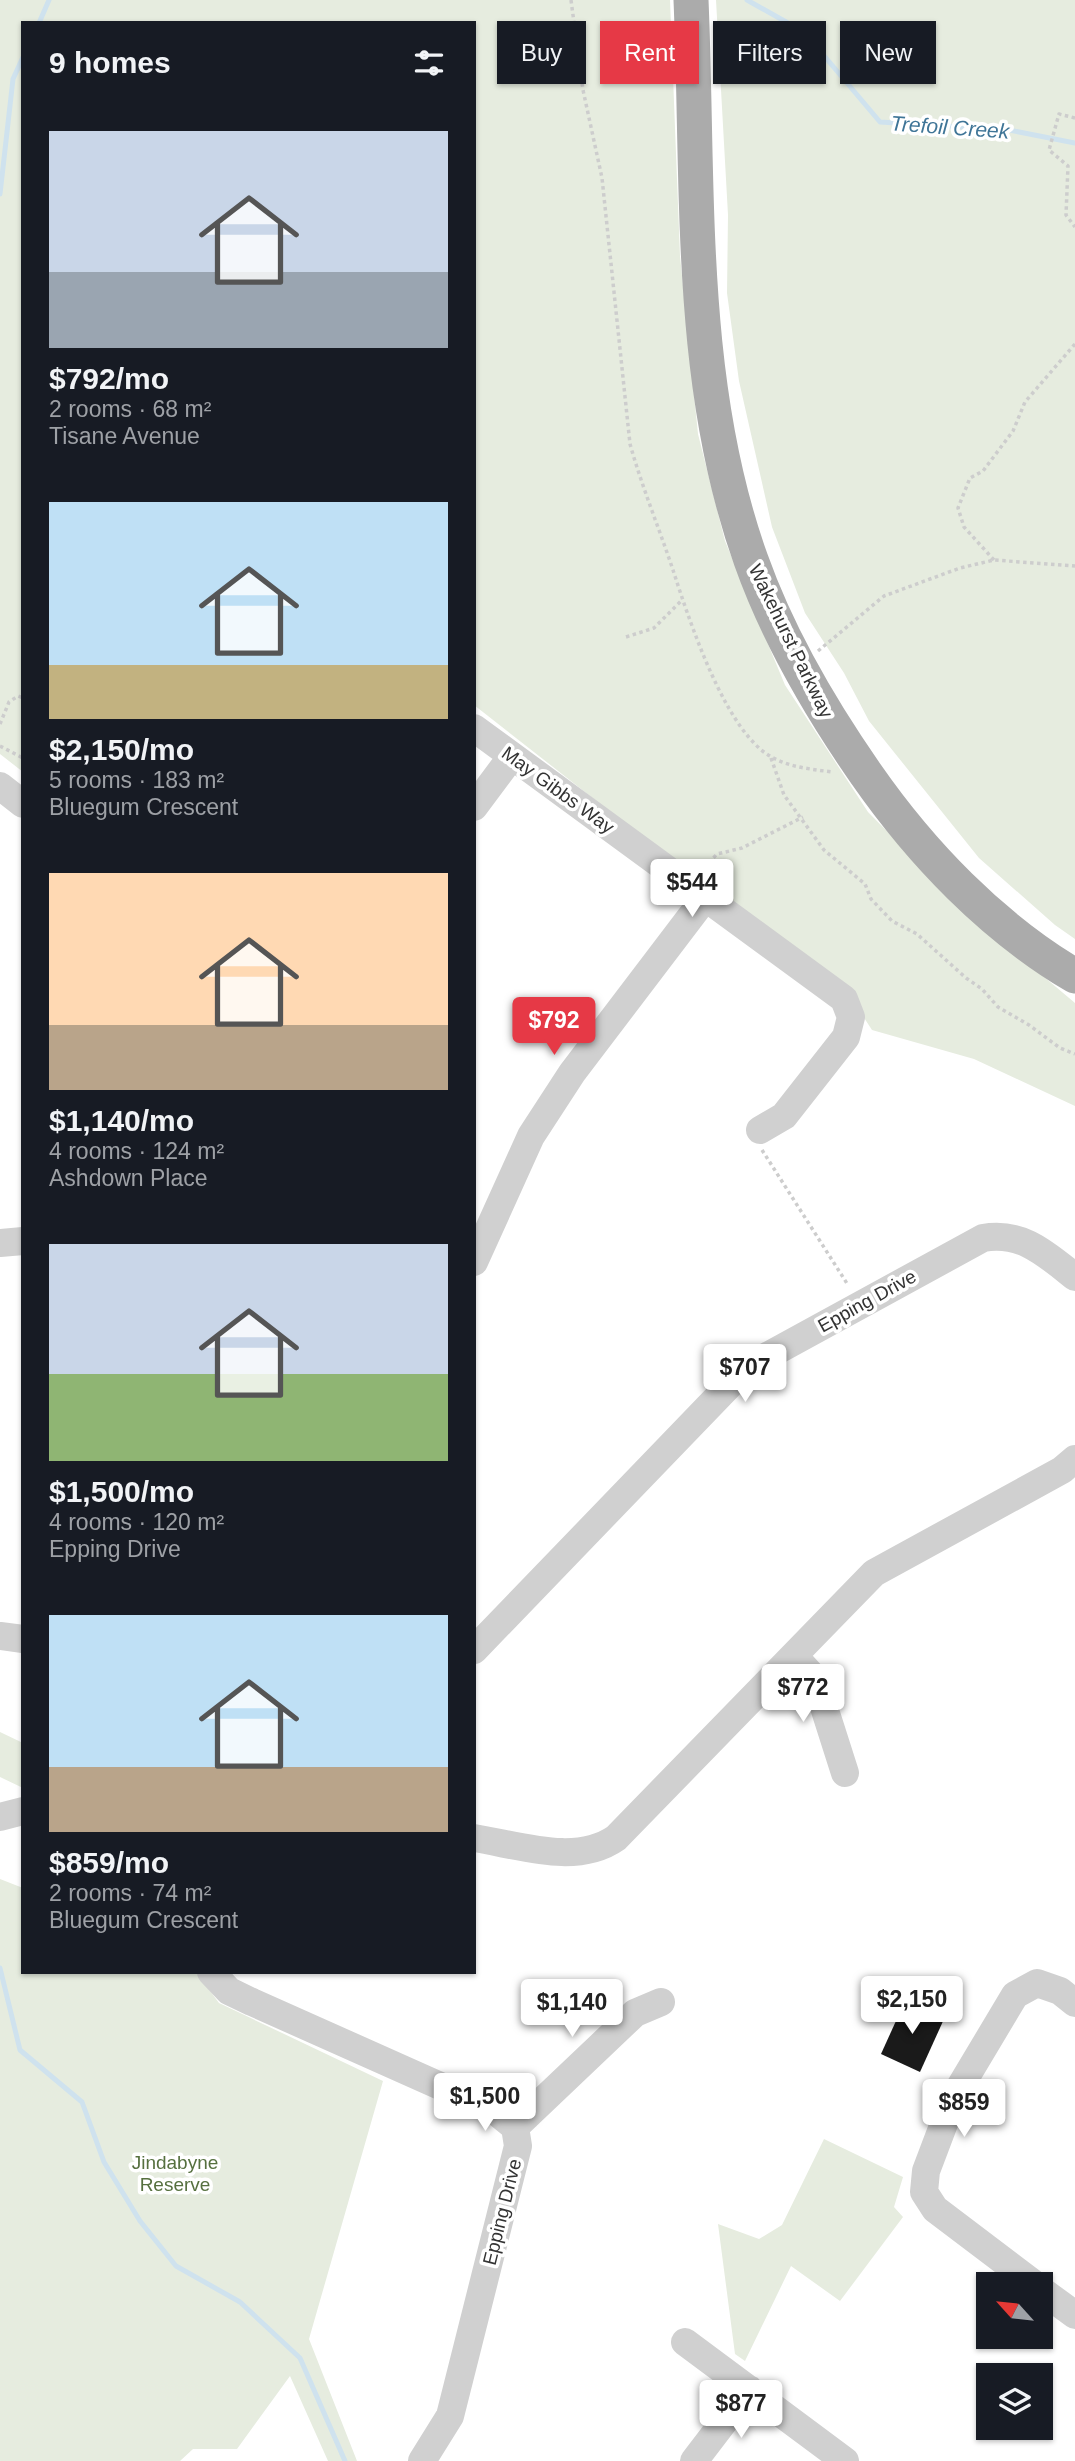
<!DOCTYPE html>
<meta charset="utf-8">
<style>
:root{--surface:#171b24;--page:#242831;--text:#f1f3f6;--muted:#9ea1a6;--accent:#e63946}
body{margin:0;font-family:Helvetica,sans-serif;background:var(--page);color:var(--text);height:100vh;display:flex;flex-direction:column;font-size:26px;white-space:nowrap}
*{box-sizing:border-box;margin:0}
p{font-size:23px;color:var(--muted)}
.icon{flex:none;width:38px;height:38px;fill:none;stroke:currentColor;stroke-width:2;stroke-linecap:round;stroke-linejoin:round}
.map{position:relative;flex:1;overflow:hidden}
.details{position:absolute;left:21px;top:21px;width:455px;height:1953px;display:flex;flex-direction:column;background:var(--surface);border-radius:0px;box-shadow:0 2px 5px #0004}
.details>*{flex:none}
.banner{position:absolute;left:497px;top:21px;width:472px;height:63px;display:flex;gap:14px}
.needle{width:46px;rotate:297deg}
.fabs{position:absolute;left:976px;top:2272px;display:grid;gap:14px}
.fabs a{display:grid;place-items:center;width:77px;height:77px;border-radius:0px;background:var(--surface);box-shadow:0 2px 5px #0004;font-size:35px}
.price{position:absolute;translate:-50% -60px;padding:0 16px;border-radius:7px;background:#fff;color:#222;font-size:23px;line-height:46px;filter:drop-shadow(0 2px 4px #0008)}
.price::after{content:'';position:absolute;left:50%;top:42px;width:21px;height:16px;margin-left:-10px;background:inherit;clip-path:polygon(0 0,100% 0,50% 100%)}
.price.on{background:var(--accent);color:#fff}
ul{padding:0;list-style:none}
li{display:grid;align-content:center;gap:14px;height:371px;padding:0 28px}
li span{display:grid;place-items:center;height:217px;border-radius:0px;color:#555}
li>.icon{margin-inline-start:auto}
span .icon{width:126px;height:126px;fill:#fffc;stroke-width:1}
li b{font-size:30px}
h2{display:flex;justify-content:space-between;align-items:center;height:84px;padding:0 28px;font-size:30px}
.tag{padding:0 24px;border-radius:0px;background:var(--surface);box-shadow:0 2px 5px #0004;font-size:24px;line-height:63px}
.tag.on{background:var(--accent);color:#fff}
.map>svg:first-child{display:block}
.green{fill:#e6ecdf}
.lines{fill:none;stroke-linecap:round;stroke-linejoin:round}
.stream{stroke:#cfe2ee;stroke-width:5}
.building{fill:#1a1a1a}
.path{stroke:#cdcdcd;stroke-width:3.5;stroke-dasharray:3.5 3.5;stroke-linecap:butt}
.minor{stroke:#d0d0d0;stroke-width:28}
.major{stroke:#ababab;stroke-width:35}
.labels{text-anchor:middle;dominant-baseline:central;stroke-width:7;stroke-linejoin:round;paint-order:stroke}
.street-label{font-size:19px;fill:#333;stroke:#fff}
.park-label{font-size:19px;fill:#56703f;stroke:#fff}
.water-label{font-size:21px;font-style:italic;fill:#3f7597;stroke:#fff}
</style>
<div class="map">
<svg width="1075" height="2461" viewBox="0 0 1075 2461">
<rect width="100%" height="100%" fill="#fff"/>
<path class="green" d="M0,0H670L680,256L698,434L725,541L785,685L868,812L966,911L1075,1003V1106L974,1059L872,1030L846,990L715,894L474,705V23H23V772L0,754Z
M716,0H1075V939L1055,925L979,858L869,721L844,673L805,613L772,527L739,381L727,293L728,215Z
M0,1732L23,1743V1788L0,1777Z
M0,1879L23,1888V1972H196L219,2003L383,2081L309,2339L357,2461H328L290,2376L237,2449H193L180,2461H0Z
M824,2139L903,2177L894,2207L903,2217L840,2301L791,2266L745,2361L735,2354L718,2224L759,2239L782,2225Z"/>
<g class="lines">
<path class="stream" d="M747,0L804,32L880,122L1009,130L1075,143
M39,23L49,0
M0,194L13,79L23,57
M0,1968L20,2050L82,2102L104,2162L140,2221L176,2266L240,2302L300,2358L345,2461"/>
</g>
<path class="building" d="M905,2001L944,2019L920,2072L881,2054Z"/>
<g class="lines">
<path class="path" d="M571,0L583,90L602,178L630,444C642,487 659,528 673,570C689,620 718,706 754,743C775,766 803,768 832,772
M1075,118L1059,114L1049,150L1068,166L1066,215L1075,227
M994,560L964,527L958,508L970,478L983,471L1013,431L1025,402L1075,344
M626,637L654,628L682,600
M818,651L884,596L960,568L994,560L1075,566
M0,724L9,702L18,696L23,698
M0,746L23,758
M771,758L784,795L824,850L865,884L871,899L892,921L917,934L966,978L982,989L998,1007L1029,1025L1060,1048L1075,1054
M704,868L717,854L742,848L803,817
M762,1150L848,1285"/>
<path class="minor" d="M474,728L844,999L851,1017L846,1037L784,1116L760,1130
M0,786L23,804
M474,807L512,756
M0,1243L23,1241
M474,1262L531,1136L572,1073L705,898
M0,1636L23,1639
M474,1650L742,1372L760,1360L983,1238C1022,1231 1046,1254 1075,1277
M794,1656L815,1679L845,1773
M0,1817L23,1811
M474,1838C519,1845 576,1866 616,1838L874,1573L1062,1470L1075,1459
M211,1972L229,1991L252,2002L494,2110L515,2127L518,2146L450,2416L422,2461
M515,2127L635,2013L661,2002
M1034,2284L935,2209L924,2192L926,2171L954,2097L1015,1995L1037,1983L1060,1991L1075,2003
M1041,2290L1075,2315
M685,2342L845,2461
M694,2461L749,2389"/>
<path class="major" d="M691,0C699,186 687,382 751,560C778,636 820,708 866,774C921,853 992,927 1075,976"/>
</g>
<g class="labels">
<g class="street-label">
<text transform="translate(791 641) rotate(64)">Wakehurst Parkway</text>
<text transform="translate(558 790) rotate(36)">May Gibbs Way</text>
<text transform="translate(867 1301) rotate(-29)">Epping Drive</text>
<text transform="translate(502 2212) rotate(-76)">Epping Drive</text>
</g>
<g class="park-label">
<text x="175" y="2162">Jindabyne<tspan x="175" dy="22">Reserve</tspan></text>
</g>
<g class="water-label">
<text transform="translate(950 127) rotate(4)">Trefoil Creek</text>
</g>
</g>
</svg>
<div class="fabs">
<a><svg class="needle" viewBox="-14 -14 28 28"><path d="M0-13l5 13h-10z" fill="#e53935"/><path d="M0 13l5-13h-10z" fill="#9ea1a6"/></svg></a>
<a><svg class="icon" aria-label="layers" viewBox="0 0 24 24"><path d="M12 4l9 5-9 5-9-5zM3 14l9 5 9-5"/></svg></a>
</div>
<b class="price" style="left:692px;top:919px">$544</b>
<b class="price on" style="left:554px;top:1057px">$792</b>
<b class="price" style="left:745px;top:1404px">$707</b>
<b class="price" style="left:803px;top:1724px">$772</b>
<b class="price" style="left:912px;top:2036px">$2,150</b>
<b class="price" style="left:572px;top:2039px">$1,140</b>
<b class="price" style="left:485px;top:2133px">$1,500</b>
<b class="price" style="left:964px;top:2139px">$859</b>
<b class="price" style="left:741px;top:2440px">$877</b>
<div class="banner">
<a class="tag">Buy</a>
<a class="tag on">Rent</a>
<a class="tag">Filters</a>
<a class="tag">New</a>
</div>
<section class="details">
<h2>9 homes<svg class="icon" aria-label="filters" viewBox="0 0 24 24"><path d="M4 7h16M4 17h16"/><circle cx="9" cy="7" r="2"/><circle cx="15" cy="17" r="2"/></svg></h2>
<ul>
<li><span style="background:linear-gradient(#c9d6e8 65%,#9aa5b1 0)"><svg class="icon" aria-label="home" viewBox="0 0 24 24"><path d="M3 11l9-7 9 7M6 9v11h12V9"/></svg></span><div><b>$792/mo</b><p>2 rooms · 68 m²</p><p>Tisane Avenue</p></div></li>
<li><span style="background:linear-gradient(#bfe0f5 75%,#c2b280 0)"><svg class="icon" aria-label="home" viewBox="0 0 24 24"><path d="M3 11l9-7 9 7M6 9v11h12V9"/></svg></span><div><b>$2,150/mo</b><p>5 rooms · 183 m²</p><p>Bluegum Crescent</p></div></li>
<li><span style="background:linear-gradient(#ffd9b3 70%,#b9a48a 0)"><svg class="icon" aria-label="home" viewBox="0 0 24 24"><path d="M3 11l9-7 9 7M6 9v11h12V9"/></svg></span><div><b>$1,140/mo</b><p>4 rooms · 124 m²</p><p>Ashdown Place</p></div></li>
<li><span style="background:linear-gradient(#c9d6e8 60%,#8fb573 0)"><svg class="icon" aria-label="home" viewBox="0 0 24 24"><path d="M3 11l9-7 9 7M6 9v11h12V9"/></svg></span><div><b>$1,500/mo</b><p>4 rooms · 120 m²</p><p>Epping Drive</p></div></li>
<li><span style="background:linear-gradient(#bfe0f5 70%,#b9a48a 0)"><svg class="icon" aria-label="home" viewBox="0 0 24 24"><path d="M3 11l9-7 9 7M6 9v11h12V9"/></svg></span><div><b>$859/mo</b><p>2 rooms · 74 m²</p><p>Bluegum Crescent</p></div></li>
</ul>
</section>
</div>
